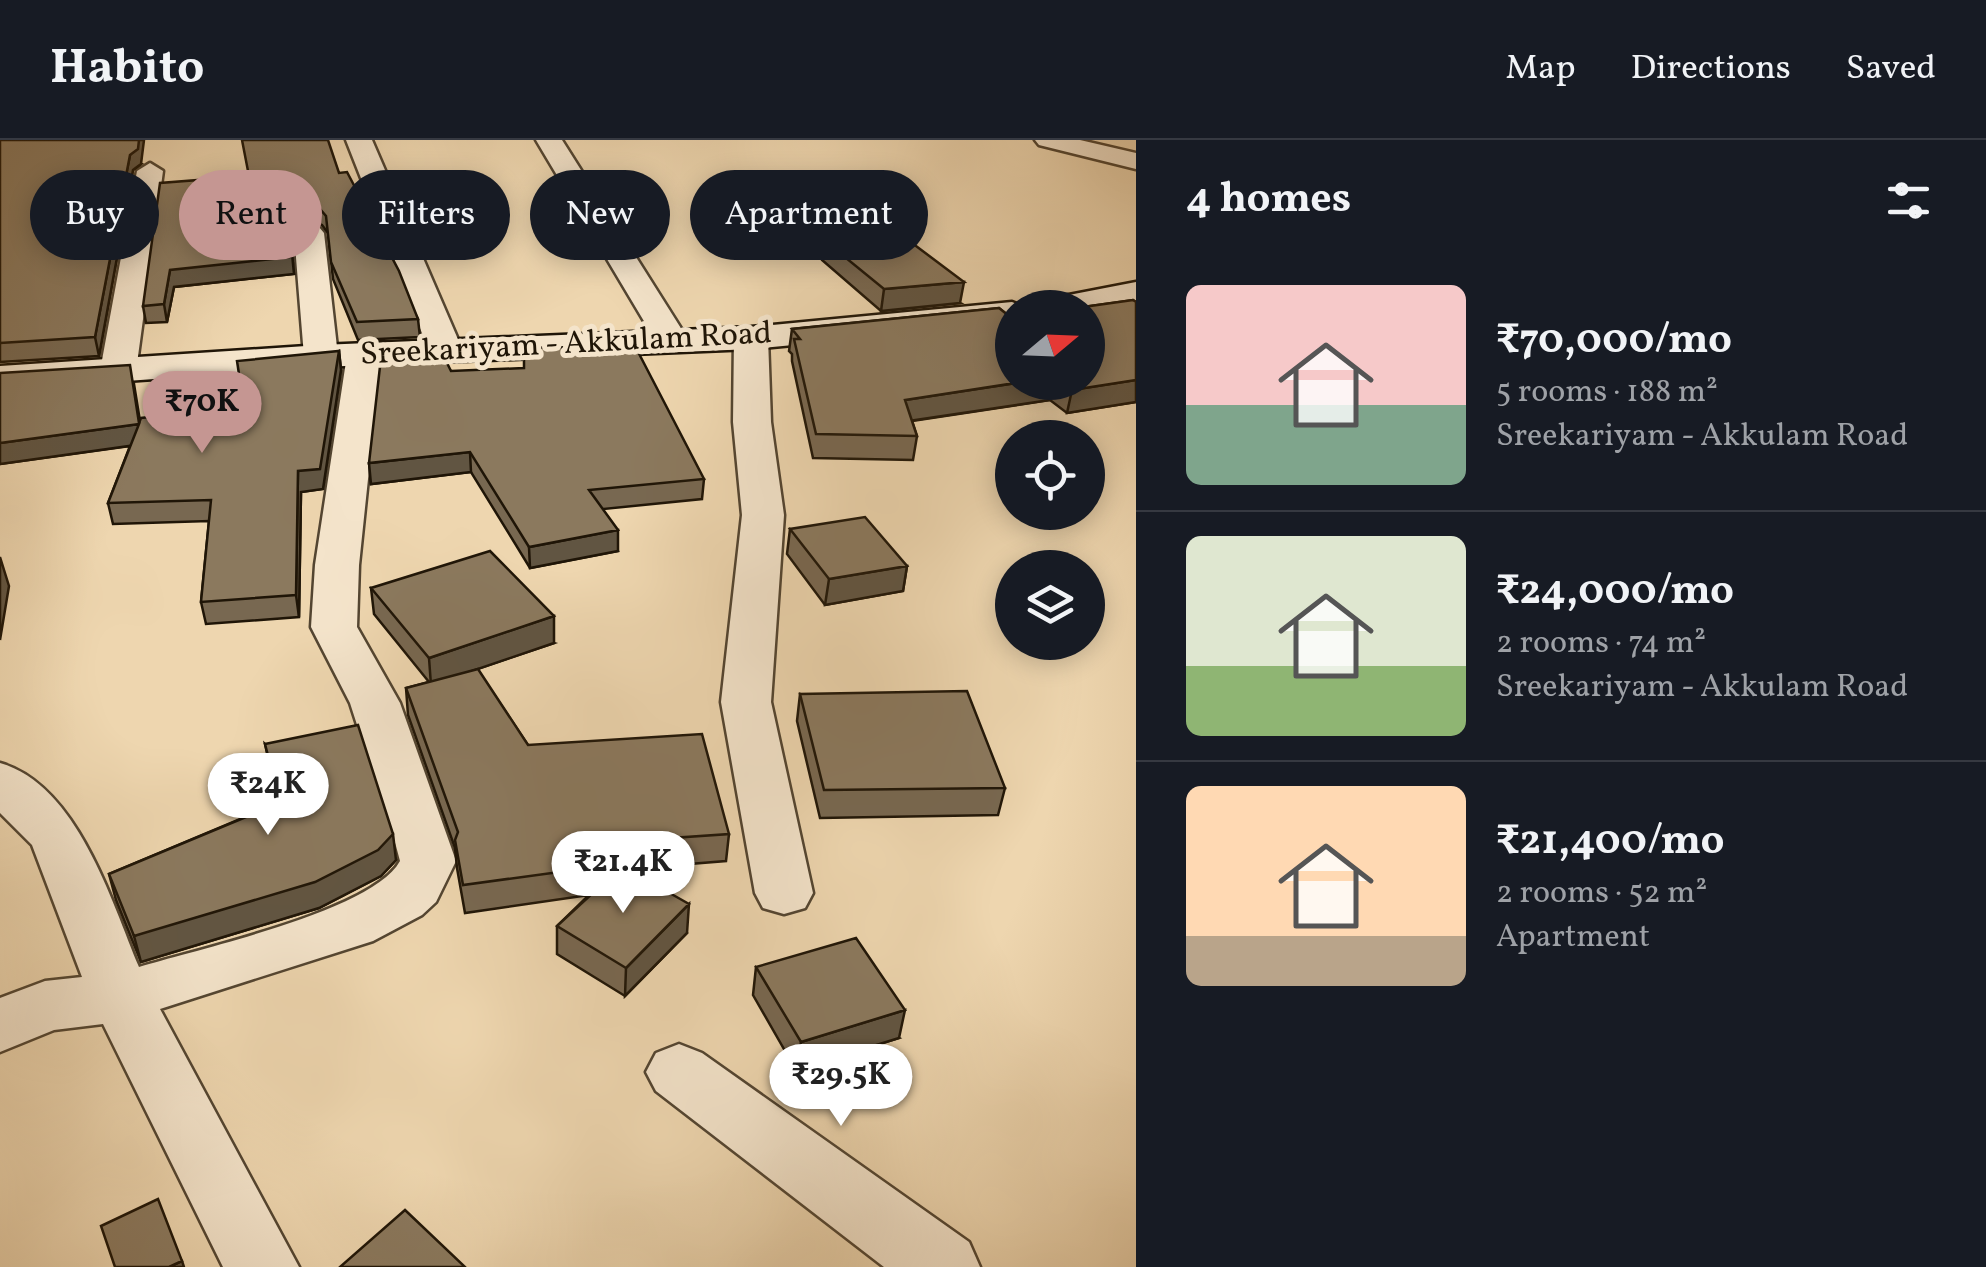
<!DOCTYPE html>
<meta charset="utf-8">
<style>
:root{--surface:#171b24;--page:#20242c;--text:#f1f3f6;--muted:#9ea1a6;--line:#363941;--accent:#c59692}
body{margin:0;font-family:Vollkorn,serif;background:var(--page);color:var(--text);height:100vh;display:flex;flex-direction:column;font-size:38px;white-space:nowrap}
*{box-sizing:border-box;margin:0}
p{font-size:32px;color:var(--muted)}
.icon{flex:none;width:55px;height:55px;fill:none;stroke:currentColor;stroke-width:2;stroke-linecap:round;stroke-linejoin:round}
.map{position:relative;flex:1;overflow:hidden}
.sheet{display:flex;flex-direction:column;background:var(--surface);width:850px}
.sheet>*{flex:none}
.hud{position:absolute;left:30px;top:30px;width:950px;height:90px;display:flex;gap:20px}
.needle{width:65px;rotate:71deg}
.controls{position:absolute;left:995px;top:150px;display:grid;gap:20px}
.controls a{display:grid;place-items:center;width:110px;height:110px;border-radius:50%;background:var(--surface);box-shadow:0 5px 25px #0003;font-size:50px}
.price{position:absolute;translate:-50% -85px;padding:0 22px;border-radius:35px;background:#fff;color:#222;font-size:32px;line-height:65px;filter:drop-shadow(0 2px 5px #0008)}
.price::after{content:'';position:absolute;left:50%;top:60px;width:30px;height:22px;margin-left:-15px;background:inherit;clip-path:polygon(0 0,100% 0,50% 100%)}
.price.selected{background:var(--accent);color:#111}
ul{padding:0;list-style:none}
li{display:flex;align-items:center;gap:30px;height:250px;padding:0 50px}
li+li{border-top:2px solid var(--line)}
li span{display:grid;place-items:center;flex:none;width:280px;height:200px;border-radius:15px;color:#555}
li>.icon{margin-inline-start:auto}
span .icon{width:120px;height:120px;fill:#fffc;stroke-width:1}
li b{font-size:42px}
h2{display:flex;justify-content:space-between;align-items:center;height:120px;padding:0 50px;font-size:42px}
.pill{padding:0 35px;border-radius:45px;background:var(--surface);box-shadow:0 5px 25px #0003;font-size:35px;line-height:90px}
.pill.selected{background:var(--accent);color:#111}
header{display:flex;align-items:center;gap:60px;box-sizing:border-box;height:140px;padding:0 50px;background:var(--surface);border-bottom:2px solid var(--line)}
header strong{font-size:48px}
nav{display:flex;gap:55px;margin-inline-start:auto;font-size:35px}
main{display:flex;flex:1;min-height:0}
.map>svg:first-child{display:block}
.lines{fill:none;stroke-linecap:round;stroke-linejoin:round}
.minor-casing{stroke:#534531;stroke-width:5}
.secondary-casing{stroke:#1f1507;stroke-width:5}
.minor{fill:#f4e4cb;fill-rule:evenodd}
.secondary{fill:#f4e4cb;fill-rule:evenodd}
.wall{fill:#786851;stroke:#1f1507;stroke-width:2.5}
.shaded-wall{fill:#615542;stroke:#1f1507;stroke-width:2.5}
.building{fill:#8b795e;stroke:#1f1507;stroke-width:2.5}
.labels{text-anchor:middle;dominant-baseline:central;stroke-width:10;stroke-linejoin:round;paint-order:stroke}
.far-street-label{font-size:32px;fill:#1f1507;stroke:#f4e4cb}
</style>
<header>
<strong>Habito</strong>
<nav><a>Map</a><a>Directions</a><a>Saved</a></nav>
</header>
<main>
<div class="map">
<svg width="1136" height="1127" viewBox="0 0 1136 1127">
<rect width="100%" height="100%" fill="#eed6af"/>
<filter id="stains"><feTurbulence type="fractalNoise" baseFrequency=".002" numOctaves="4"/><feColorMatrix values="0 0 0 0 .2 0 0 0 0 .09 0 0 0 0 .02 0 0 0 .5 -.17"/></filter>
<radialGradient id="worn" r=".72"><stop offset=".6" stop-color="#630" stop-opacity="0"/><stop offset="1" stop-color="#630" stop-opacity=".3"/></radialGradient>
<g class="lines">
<g class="minor-casing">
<path id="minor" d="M346,0H372L463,211L458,218L446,221L434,218L429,211Z
M536,0H562L689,201L684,208L672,211L660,208Z
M1035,0H1080L1136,13V29L1039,5Z
M150,23L163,31L136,231L131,239L118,242L105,239L100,231L137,31Z
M309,84L319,87L324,93L338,216L333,223L321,226L309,223L304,216L294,93L299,87Z
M751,188L763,191L768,198L771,282L784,375L771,562L813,753L805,768L784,774L763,768L755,753L721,562L742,375L733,282L734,198L739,191Z
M364,205L376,208L381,215L359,425L357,487L400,563L456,721L436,762L422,775L373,801L160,869L299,1127H223L103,884L54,890L0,912V858L45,841L82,837L32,705L0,673V623C77,645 111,760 139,827C197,809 373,771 400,721L396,706L350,563L311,487L315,425L347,215L352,208Z
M679,904L702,913L969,1102L980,1127H884L656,951L646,932L656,913Z"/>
</g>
<g class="secondary-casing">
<path id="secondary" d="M1136,142V164L1088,173V168H1038L1043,160Z
M1012,162L1026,168H1012V184L751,209L321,227L0,250V226L321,205L751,187Z"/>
</g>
<use href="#minor" class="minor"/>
<use href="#secondary" class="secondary"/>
</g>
<path class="wall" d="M0,0L141,24L133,30L99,216L0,222Z
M339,33L418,179L420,197L358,200L333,139L328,93L322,85L310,80L298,83L290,93L294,134L174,147L167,182L146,183L143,166Z
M824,100L960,163L881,171L822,120Z
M1133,160L1136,162V262L1067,273L1050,260L912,281L917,296L913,320L813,318L792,221V214L789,211L792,189L999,168L1009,176H1012V242H1088V168H1076Z
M339,211L341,230L323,349L301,352L299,477L206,484L201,462L209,381L113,384L108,363L130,306L0,324L134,244L140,281L244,267Z
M451,231L704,339L702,359L603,369L618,411L530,428L471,332L371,344L369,323Z
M790,389L907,426L903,451L825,465L787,414Z
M371,448L554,503L477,529L528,605L729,694L726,721L627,729L687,793L625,856L557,814V786L589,755L465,773L457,728L455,708L408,575L406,548L429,542L374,474Z
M800,554L1005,648L998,675L820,678L797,581Z
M265,604L396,720L381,736L319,768L141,822L116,760L109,734L278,663Z
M756,827L899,898L796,930L753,855Z"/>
<path class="shaded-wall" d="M139,0H144L141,24L133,30L99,216L95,197L130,15Z
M308,64L310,80L298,83L290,93L294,134L174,147L167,182L164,164L170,130L296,67Z
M964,142L960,163L881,171L884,149Z
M339,211L341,230L323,349L301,352L299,477L296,455L298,331Z
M1136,240V262L1067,273L1072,250Z
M1022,242H1054L1050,260L902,282L905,260Z
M139,284L143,304L0,324V303Z
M470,312L471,332L371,344L369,323Z
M618,390V411L530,428L529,407Z
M0,417L9,446L0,500Z
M907,426L903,451L825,465L829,439Z
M554,476V503L431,545L429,518Z
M393,694L396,720L381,736L319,768L141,822L134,796Z
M689,764L687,793L625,856L626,828Z
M905,870L899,898L796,930L801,902Z
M182,1121L184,1127H169Z"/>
<path class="building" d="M0,0H139L138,9L130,15L95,197L0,203Z
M242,0H328L339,33L347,32L399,131L418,179L357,182L331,122L326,76L320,69L308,64L296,67L288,77L291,117L170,130L164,164L143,166L160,43L249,36Z
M896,91L964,142L884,149L824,100Z
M1133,160L1136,162V240L1072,250L1062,242H1088V168H1076Z
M999,168L1009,176H1012V242H1022L905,260L917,296L816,294L794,199H800L792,189Z
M635,206L704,339L589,350L618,390L529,407L470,312L369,323L382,209L439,207L451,231L524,228V208Z
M339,211L320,329L298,331L296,455L201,462L211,360L108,363L139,284L0,303V233L130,225L139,283L141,278L244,267L237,221Z
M865,377L907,426L829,439L790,389Z
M490,411L554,476L429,518L371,448Z
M478,529L528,605L702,594L729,694L584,704L618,724L463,745L455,700L458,692L406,548Z
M967,551L1005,648L824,650L800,554Z
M358,585L393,694L378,710L315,742L134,796L109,734L280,663L265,604Z
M622,726L689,764L626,828L557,786Z
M856,798L905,870L801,902L756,827Z
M158,1059L182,1121L169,1127H115L101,1086Z
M405,1070L465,1127H340Z"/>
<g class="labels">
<g class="far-street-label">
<text transform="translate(566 205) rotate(-3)">Sreekariyam - Akkulam Road</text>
</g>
</g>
<rect width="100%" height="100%" filter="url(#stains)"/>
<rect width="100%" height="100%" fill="url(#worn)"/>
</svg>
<div class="controls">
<a><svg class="needle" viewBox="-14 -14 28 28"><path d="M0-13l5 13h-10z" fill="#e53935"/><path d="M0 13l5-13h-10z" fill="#9ea1a6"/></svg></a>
<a><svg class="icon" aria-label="locate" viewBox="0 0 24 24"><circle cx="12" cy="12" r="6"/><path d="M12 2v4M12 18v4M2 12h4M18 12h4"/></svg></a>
<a><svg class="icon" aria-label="layers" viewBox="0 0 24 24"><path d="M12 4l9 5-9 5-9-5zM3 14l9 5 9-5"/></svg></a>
</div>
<b class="price selected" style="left:202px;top:316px">₹70K</b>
<b class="price" style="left:268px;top:698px">₹24K</b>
<b class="price" style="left:623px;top:776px">₹21.4K</b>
<b class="price" style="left:841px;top:989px">₹29.5K</b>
<div class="hud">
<a class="pill">Buy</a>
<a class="pill selected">Rent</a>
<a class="pill">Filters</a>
<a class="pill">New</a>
<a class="pill">Apartment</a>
</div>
</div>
<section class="sheet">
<h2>4 homes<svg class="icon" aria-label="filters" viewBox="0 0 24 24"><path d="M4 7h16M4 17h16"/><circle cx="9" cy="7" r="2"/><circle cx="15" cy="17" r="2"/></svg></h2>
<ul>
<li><span style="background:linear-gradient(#f6c9c9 60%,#7fa58c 0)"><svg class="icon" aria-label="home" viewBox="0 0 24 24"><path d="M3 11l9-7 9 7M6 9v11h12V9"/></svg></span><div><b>₹70,000/mo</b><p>5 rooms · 188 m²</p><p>Sreekariyam - Akkulam Road</p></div></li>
<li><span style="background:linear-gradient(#dfe7d0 65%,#8fb573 0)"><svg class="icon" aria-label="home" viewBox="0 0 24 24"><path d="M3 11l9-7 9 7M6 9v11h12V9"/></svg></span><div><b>₹24,000/mo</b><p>2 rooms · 74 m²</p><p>Sreekariyam - Akkulam Road</p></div></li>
<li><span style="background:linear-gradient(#ffd9b3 75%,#b9a48a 0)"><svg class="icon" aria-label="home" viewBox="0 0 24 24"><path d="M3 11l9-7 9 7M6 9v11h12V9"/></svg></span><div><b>₹21,400/mo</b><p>2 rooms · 52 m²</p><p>Apartment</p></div></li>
</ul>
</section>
</main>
